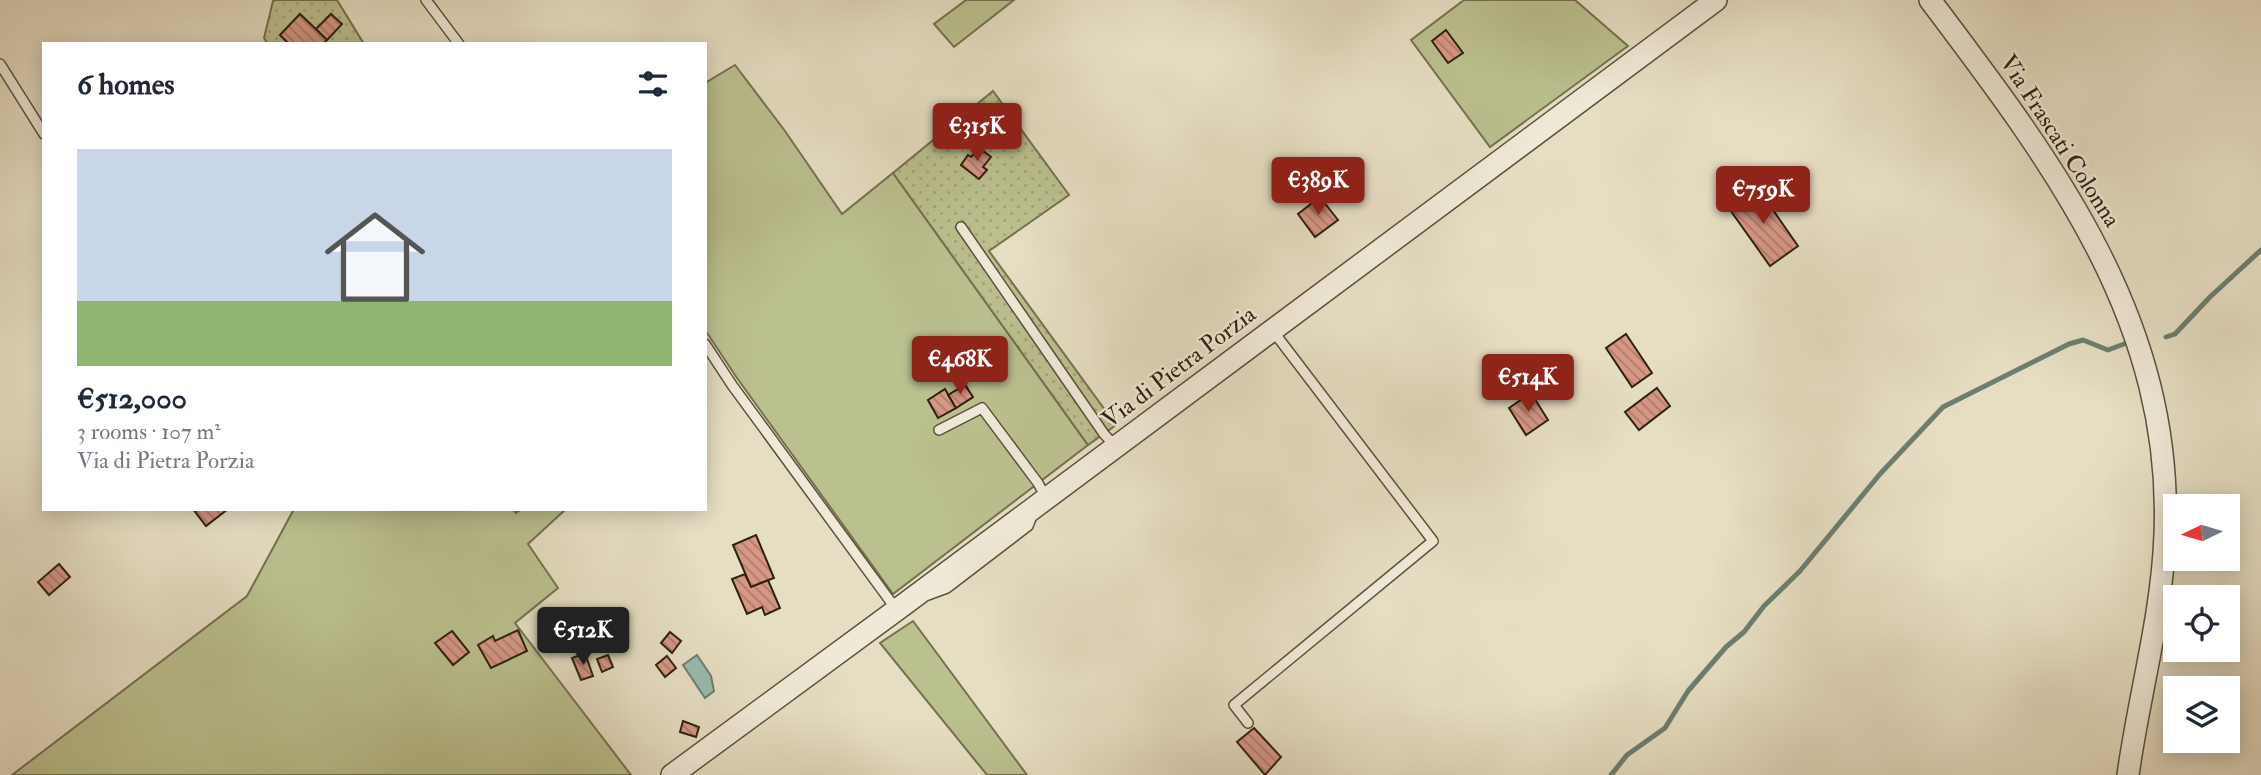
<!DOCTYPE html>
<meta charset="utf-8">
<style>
:root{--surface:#fff;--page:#f2f2f3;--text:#1f2937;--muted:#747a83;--accent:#8f2418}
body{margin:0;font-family:"IM FELL Double Pica",serif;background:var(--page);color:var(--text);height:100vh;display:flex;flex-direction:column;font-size:26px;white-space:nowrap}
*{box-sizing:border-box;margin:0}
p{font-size:23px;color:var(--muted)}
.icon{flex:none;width:38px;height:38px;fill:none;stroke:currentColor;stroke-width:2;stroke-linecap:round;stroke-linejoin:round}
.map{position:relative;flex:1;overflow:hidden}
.details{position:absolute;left:42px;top:42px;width:665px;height:469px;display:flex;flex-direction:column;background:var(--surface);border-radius:0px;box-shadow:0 4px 18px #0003}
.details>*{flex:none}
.needle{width:46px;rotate:265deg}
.fabs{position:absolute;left:2163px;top:494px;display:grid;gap:14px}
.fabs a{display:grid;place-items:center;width:77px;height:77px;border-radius:0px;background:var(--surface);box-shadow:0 4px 18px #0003;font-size:35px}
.price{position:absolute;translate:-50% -60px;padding:0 16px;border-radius:7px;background:var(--accent);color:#fff;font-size:23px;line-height:46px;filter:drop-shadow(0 2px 4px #0008)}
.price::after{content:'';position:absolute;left:50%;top:42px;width:21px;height:16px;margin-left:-10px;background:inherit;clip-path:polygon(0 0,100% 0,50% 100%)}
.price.on{background:#222;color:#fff}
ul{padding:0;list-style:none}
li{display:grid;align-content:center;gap:14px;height:371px;padding:0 35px}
li span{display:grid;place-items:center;height:217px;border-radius:0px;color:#555}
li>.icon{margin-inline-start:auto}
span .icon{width:126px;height:126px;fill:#fffc;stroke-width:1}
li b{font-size:30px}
h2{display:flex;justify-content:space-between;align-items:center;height:84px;padding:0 35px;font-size:30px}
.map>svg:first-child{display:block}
.grass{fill:#bbc08f;stroke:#75704f;stroke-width:2;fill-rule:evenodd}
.garden{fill:url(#garden-dots);stroke:#75704f;stroke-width:2;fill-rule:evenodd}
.water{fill:#97bcaf;stroke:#6d7e6f;stroke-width:2}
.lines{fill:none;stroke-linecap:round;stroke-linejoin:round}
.stream{stroke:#6d7e6f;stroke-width:5}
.building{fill:url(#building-back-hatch);stroke:#2f200f;stroke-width:2}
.service-casing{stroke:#5d503c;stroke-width:12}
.tertiary-casing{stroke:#5d503c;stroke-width:24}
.service{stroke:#efead8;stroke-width:9}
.tertiary{stroke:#efead8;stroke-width:21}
.labels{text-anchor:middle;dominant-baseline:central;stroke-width:5;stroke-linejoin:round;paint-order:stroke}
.street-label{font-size:24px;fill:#2f200f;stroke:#efead8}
</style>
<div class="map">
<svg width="2261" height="775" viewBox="0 0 2261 775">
<defs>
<pattern id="garden-dots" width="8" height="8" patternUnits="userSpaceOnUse" patternTransform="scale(1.75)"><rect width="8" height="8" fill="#bbc08f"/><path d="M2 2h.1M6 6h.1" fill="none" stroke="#a1a57a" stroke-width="1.8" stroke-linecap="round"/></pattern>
<pattern id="building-back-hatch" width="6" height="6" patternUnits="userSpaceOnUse" patternTransform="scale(1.75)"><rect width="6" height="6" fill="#d69785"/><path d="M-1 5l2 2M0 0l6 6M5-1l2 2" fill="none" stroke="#ae7b6b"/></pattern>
</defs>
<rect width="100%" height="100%" fill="#e6dec3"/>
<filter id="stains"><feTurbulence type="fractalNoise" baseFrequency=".00286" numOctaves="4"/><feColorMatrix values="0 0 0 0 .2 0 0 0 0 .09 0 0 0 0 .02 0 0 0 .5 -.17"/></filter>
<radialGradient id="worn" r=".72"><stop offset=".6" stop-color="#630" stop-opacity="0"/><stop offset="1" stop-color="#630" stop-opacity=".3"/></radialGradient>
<path class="grass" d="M966,0H1014L954,47L934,24Z
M1464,0H1575L1628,46L1490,147L1411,40Z
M735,65L785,131L842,214L893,173L1088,445L893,594L737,378L705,330V83ZM966,385L972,398L938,417L928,400L945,390L948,395Z
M294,509H513L516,513L521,509H566L528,544L558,588L515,623L631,775H12L247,596Z
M913,621L1027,775H987L880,643Z"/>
<path class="garden" d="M276,0H337L364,44H323L341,24L331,14L316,29L300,14L280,35L289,44H268L264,38L273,1Z
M993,91L1069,195L989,251L1116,425L1088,445L893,173ZM979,148L990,157L983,167L987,170L979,179L961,165L968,155L971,157Z"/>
<path class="water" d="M697,655L711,676L714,691L705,698L683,665Z"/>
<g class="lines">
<path class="stream" d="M2166,337L2175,334L2210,297L2261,250
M1611,775L1627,755L1665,728L1688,691L1726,647L1744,632L1764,606L1800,571L1880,474L1943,407L2069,344L2083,340L2108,350L2124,344"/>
</g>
<path class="building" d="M300,14L327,40L323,44H289L280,35Z
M331,14L342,24L327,40L316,29Z
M1446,30L1463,53L1448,63L1432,41Z
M979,148L991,157L983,167L987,170L979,179L961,165L968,155L971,157Z
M1319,179L1327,189L1317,196L1310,186Z
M1757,187L1798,246L1770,266L1728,207Z
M1320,197L1338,220L1315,237L1298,214Z
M1626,334L1652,373L1632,387L1606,348Z
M965,385L973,397L956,408L948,395Z
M1657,388L1670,406L1639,430L1625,412Z
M945,389L956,408L938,418L928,400Z
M1531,393L1548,420L1526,435L1509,408Z
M193,509H228L206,526Z
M756,535L774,578L751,587L733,545Z
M59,564L70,577L49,595L38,582Z
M745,574L751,587L768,580L780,608L765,615L762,607L747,614L732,579Z
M518,630L527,651L491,668L478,645L493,636L495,641Z
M452,631L469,652L453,665L435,643Z
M670,632L681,641L672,653L661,643Z
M585,653L593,676L581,680L572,658Z
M608,655L613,667L602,672L597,659Z
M667,656L676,668L665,677L656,665Z
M683,721L699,727L696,737L680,732Z
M1254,728L1281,757L1265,775L1237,742Z"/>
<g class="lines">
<g class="service-casing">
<path id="service" d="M426,0L459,44
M0,64L44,134
M961,227L1104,434L1115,446
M705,344L732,385L896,609
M939,430L982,408L1038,483L1046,498
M928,595L947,588L1028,526L1032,516
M1248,723L1234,705L1433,541L1273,331"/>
</g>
<g class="tertiary-casing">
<path id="tertiary" d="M1930,0C2052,162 2174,320 2165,535C2162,616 2139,695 2128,775
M672,775L906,603L1716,0"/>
</g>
<use href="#service" class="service"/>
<use href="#tertiary" class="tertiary"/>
</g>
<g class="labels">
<g class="street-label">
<text transform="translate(2060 141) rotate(57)">Via Frascati Colonna</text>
<text transform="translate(1179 367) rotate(-37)">Via di Pietra Porzia</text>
</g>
</g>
<rect width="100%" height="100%" filter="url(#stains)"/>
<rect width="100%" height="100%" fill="url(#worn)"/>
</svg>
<div class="fabs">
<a><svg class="needle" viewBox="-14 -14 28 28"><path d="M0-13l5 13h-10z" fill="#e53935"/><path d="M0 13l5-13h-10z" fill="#747a83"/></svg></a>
<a><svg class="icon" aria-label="locate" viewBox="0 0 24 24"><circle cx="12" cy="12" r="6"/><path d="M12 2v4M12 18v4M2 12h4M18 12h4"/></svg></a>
<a><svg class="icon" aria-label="layers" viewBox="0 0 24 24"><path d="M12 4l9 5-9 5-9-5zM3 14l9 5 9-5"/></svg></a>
</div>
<b class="price" style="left:977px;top:163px">€315K</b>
<b class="price" style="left:1318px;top:217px">€389K</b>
<b class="price" style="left:1763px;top:226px">€759K</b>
<b class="price" style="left:960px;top:396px">€468K</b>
<b class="price" style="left:1528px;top:414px">€514K</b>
<b class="price on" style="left:583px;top:667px">€512K</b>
<section class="details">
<h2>6 homes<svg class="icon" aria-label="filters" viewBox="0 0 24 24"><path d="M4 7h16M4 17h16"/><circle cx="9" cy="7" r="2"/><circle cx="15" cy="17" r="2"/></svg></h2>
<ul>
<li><span style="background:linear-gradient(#c9d6e8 70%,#8fb573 0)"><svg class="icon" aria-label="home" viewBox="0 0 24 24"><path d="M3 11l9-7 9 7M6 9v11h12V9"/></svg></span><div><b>€512,000</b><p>3 rooms · 107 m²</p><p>Via di Pietra Porzia</p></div></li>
</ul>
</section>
</div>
